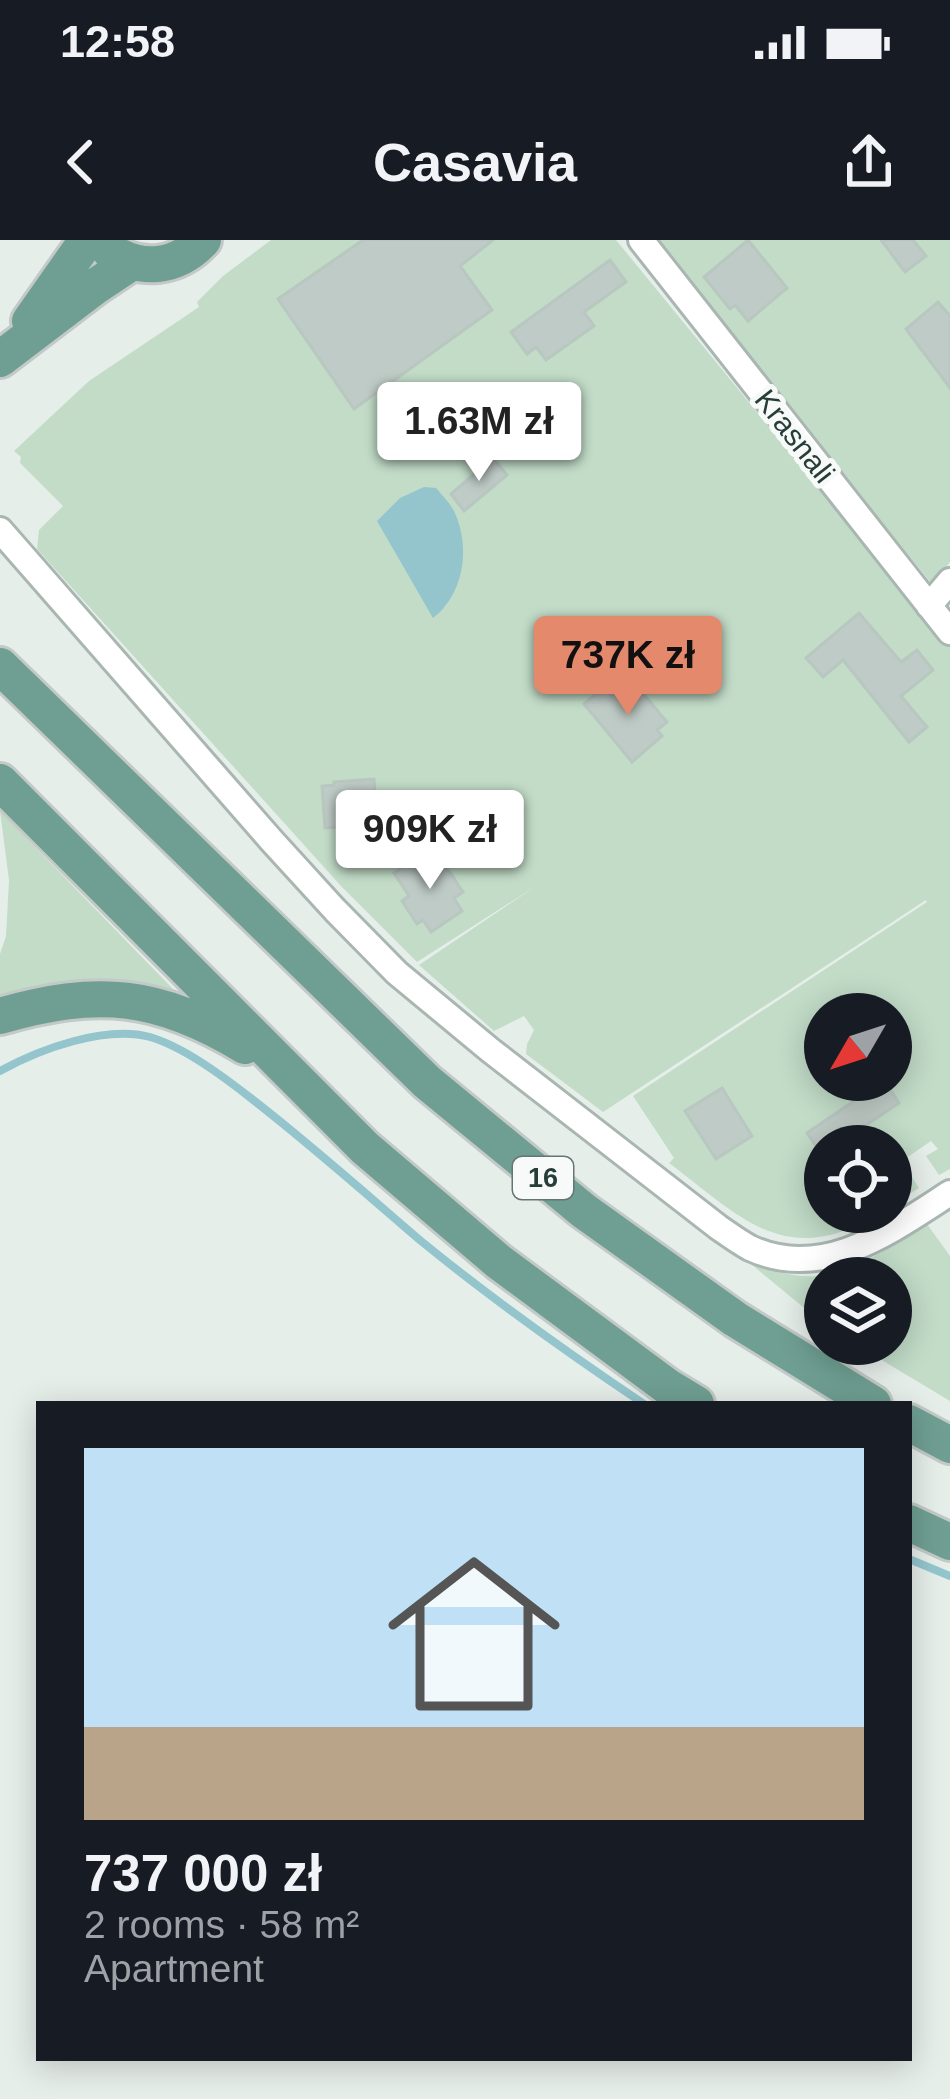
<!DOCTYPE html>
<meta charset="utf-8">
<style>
:root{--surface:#171b24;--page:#20242c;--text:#f1f3f6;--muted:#9ea1a6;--line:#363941;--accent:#e5896d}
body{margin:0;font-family:Helvetica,sans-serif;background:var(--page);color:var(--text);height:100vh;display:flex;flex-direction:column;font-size:45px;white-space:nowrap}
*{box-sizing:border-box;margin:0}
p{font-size:39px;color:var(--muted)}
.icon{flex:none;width:66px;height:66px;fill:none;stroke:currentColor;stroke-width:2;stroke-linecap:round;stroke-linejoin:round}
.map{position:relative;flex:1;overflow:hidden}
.details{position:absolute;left:36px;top:1161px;width:876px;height:660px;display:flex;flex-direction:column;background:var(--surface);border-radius:0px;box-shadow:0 6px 30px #0003}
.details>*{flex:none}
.needle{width:78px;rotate:231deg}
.fabs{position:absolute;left:804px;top:753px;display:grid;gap:24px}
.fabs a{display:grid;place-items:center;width:108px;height:108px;border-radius:50%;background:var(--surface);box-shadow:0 6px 30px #0003;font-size:60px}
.price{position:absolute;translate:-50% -102px;padding:0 27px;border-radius:12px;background:#fff;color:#222;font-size:39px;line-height:78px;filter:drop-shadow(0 3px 6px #0008)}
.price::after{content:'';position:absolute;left:50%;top:72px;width:36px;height:27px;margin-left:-18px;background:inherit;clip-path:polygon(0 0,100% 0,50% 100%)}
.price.current{background:var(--accent);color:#111}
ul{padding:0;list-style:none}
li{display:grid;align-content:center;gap:24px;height:636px;padding:0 48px}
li+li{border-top:3px solid var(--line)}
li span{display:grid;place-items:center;height:372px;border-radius:0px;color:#555}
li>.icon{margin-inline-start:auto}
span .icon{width:216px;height:216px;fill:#fffc;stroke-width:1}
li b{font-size:51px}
.status{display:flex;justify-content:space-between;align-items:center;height:84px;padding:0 60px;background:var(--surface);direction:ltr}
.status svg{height:33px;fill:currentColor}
header{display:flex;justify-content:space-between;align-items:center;height:156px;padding:0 48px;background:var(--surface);font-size:54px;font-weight:800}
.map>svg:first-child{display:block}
.green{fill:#c2dcc8;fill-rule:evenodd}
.water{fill:#94c5cd}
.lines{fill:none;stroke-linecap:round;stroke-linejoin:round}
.stream{stroke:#94c5cd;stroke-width:8}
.building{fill:#bfcbc6;stroke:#b9c7c1;stroke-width:3}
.minor-casing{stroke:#a9b6b1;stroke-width:30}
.primary-casing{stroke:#c3c9c7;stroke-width:42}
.minor{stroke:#fff;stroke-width:24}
.primary{stroke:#6f9f92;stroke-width:36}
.labels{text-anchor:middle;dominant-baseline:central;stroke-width:10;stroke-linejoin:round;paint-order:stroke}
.shield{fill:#f7faf8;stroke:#657672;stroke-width:3}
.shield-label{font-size:27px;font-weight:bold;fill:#273e38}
.street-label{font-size:30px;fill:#273e38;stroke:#f7faf8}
</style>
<div class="status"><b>12:58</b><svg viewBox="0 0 49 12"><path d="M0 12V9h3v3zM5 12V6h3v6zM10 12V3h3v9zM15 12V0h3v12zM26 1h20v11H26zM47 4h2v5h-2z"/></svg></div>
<header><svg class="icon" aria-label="back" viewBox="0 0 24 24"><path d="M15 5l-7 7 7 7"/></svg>Casavia<svg class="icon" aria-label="share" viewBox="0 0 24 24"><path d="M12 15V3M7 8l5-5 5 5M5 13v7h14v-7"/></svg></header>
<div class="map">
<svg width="950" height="1859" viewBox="0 0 950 1859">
<rect width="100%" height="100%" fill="#e6eeea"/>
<path class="green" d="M271,0H616L950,408V929L939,935L926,916L938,909L931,901L902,921L919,948L891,966V906H825V972H881C787,1031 743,979 669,923L674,918L633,856L927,662L926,660L603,872L526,814L527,804L534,790L524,776L494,791L419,725L536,646L417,722L341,646L37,309L39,290L63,266L20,223L21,217L14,211L89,141L199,67L197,62L223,36ZM825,774H891V840H825Z
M654,0H950V322L932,344Z
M0,571L175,751L106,743L0,759V714L6,696L9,640Z
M927,984L950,1016V1161L855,1104H891V1038H825V1085L752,1025C775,1031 802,1040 826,1035C863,1028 896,1002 927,984Z"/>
<path class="water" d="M424,247L436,248C442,255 450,263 454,271C471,307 464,354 433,378L377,281L400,258Z"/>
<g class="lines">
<path class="stream" d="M0,831C40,809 105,785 150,797C184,807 224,837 252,859C310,904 365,953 421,1001C492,1059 568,1113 644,1164
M909,1319L950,1336"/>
</g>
<path class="building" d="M363,0H493L460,26L492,70L354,169L278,59Z
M748,0L787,48L748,81L735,65L730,69L704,37Z
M881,0H913L926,16L905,32Z
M610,20L626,42L584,72L594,86L546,120L536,107L527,114L511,92Z
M938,62L950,76V148L906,89Z
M493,218L507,235L464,271L451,254Z
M859,373L901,422L917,410L933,430L901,456L927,487L909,502L843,420L823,437L806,418Z
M630,438L667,482L657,490L662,496L632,522L584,464L605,446L611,454Z
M374,539L377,585L325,588L322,546L334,545V542Z
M424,614L434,627L443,622L463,652L454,658L462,671L431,692L423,680L417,684L402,661L409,656L394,633Z
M844,840H884L899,863L845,899L850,906H816L807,893L857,859Z
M722,848L752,896L716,919L685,871Z"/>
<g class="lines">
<g class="minor-casing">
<path id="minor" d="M641,0L950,392
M0,290L272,601L335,670L397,733L490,810L718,987C728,994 739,1002 750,1008C823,1042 891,991 950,953
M929,366L950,341"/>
</g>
<g class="primary-casing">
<path id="primary" d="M110,11C142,32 177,28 203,0
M30,81L87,0
M0,119L96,46L132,22
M0,426L427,842L584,971L735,1079L873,1164
M0,542L365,908L499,1022L668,1147L696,1164
M0,776C98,748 157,753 245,806
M909,1183L950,1205
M909,1283L950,1302"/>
</g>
<use href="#minor" class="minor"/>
<use href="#primary" class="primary"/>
</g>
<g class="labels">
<rect class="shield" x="513" y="917" width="60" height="42" rx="9"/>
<g class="shield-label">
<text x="543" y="938">16</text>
</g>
<g class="street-label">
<text transform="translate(795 196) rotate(52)">Krasnali</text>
</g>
</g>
</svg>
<div class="fabs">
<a><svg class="needle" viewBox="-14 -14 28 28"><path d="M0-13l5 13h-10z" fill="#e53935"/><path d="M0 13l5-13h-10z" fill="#9ea1a6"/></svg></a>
<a><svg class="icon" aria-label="locate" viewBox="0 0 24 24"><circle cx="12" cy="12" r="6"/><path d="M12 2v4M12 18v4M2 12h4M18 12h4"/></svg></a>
<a><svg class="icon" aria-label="layers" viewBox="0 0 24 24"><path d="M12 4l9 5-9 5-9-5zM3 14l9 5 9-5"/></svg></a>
</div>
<b class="price" style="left:479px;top:244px">1.63M zł</b>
<b class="price current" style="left:628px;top:478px">737K zł</b>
<b class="price" style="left:430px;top:652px">909K zł</b>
<section class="details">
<ul>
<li><span style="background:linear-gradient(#bfe0f5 75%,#b9a48a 0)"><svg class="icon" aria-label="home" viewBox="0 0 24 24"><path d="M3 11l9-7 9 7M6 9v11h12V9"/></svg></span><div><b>737 000 zł</b><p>2 rooms · 58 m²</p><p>Apartment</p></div></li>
</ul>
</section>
</div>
